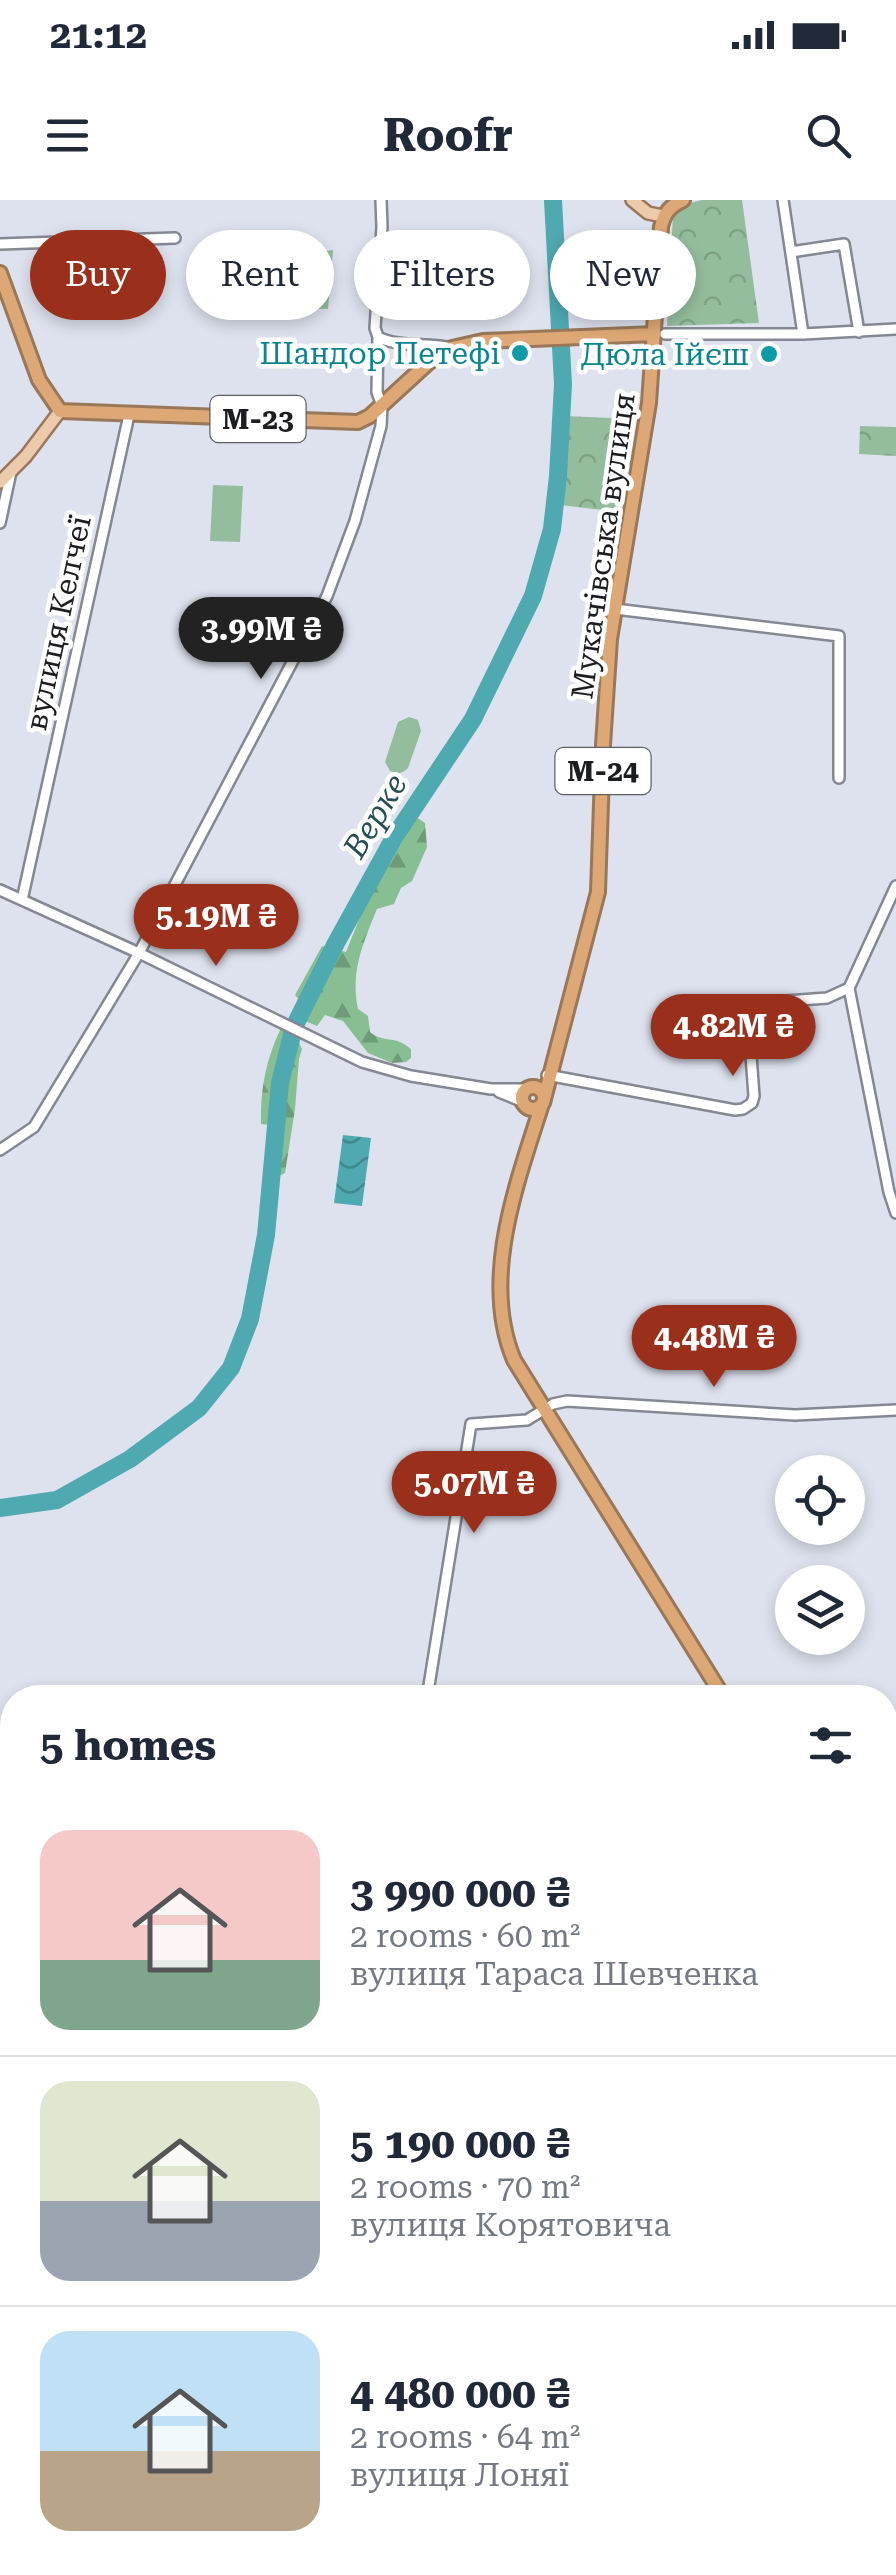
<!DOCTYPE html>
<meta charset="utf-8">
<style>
:root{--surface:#fff;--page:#f6f6f7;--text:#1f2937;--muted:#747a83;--line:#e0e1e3;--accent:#9a301c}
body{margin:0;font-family:"Roboto Serif",serif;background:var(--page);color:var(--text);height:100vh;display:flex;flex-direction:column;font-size:38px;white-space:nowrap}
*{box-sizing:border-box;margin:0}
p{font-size:32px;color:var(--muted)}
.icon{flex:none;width:55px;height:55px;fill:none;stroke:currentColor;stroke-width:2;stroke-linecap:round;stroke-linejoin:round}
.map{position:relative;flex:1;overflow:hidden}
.details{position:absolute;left:0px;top:1485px;width:898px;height:890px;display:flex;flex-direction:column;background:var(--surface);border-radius:40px 40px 0 0;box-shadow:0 5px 15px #0003}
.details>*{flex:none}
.guide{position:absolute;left:30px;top:30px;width:838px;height:90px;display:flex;gap:20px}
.tools{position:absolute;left:775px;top:1255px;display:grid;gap:20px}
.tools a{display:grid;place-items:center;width:90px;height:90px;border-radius:50%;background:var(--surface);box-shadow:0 5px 15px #0003;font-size:50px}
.price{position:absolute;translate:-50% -85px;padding:0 22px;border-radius:35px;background:var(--accent);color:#fff;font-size:32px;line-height:65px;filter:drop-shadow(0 2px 5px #0008)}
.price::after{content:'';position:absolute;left:50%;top:60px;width:30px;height:22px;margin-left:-15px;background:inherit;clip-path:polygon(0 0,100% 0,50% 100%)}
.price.active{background:#222;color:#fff}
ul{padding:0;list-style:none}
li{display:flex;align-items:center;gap:30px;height:250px;padding:0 40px}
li+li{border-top:2px solid var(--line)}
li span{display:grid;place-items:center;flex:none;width:280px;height:200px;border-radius:30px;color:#555}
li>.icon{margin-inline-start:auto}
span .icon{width:120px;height:120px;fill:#fffc;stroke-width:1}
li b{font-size:42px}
h2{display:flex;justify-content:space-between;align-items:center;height:120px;padding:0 40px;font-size:42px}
.chip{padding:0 35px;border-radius:45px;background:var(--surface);box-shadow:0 5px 15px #0003;font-size:35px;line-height:90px}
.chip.active{background:var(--accent);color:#fff}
.status{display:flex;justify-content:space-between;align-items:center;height:70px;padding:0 50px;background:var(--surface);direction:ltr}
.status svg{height:28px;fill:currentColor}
header{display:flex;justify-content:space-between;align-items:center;height:130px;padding:0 40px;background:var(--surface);font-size:45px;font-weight:700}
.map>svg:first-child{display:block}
.grass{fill:#94bd9d}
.forest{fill:url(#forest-firs)}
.park{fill:url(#park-crowns)}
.water{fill:url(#water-waves)}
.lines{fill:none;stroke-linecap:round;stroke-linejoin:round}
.river{stroke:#4ea9b0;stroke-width:18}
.minor-casing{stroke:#838892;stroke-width:14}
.major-casing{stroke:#997758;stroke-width:16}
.highway-casing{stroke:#997758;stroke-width:18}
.minor{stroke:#fff;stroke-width:9}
.major{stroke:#ebcbac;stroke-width:11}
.highway{stroke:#dda875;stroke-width:12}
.culture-dot{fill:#0f9aa8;stroke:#fff;stroke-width:4}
.labels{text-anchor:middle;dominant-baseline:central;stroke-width:9;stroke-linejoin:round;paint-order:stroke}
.shield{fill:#fff;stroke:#606164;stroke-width:2.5}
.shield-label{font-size:28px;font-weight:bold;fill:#1c1d21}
.culture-label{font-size:30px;fill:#0d838f;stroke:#fff;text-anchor:end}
.street-label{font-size:30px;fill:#1c1d21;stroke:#fff}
.water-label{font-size:32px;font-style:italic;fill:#264f53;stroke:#fff}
</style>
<div class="status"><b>21:12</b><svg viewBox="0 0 49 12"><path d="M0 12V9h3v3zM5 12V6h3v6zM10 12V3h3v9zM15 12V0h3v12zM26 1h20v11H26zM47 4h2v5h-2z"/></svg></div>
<header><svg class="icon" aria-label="menu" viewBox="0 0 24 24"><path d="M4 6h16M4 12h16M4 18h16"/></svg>Roofr<svg class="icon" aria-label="search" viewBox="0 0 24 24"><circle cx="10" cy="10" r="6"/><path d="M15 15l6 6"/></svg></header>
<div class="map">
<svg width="896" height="2375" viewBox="0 0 896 2375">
<defs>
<pattern id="forest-firs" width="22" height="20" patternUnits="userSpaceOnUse" patternTransform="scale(2.5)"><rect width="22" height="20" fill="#87bf93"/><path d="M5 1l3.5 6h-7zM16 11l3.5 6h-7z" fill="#6e9b78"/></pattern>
<pattern id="park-crowns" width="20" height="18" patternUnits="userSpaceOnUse" patternTransform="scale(2.5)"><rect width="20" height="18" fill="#94bd9d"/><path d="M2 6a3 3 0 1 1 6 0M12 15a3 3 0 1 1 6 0" fill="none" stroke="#7fa287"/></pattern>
<pattern id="water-waves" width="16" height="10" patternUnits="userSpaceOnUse" patternTransform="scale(2.5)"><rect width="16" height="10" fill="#4ea9b0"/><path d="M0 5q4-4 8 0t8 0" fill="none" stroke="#40898f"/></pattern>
</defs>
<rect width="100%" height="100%" fill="#dee2ee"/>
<path class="grass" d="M333,50L328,109L281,108L279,59Z
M213,285L243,286L240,342L210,341Z
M409,517L418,520L421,531L408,568C402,574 398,574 390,571L385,562L398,522Z"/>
<path class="forest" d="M416,617L425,623L427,647L412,681L401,688L394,704L377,709C363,743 350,772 358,809L368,816L370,832C384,844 394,834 411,849V858L406,862L392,863L368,853L343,821L325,815L317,826L305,821L306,808L295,795L322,746L346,752L362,712Z
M281,828L296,836L302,849L299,859L295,909L285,973L279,976V926L261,924C260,890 266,859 281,828Z"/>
<path class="park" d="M702,0H742L759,123L667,126L673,15L686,4Z
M565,216L635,219L620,312L560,305Z
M860,226L896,227V256L859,254Z"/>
<path class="water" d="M343,935L371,938L362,1006L334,1003Z"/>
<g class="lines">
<path class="river" d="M0,1308L57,1300L130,1259L199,1208L231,1168L250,1119L266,1035L280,883L294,827L336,743L395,636L473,519L533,396L552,329L558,276L563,184L553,0"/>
<g class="minor-casing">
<path id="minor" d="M783,0L803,134
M0,44L175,38
M791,52L844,44L859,132
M665,134H803L896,129
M378,137C399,148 429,142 452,148
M0,323L11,272
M615,409L839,436V578
M896,686L849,788L889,992L896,1013
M0,690L139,753L362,862L411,876L491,889H525
M22,700L129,215
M547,875L735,910L743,909L752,903L754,896L749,829L752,807L760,803L827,798L849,788
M499,892L521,901
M0,950L34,927L139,753L327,396L355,321L381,226L382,206L377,192L378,137L375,128L382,27L381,0
M427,1498L471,1224L527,1220L553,1204L567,1201L795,1215L896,1210
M0,1548H12
M885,1596L896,1591
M0,1724L12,1725
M885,2138L896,2139
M0,2224L12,2220
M186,2362V2375
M404,2362L406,2375
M53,2375V2362"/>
</g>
<g class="major-casing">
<path id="major" d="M632,0L648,13L663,16
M0,282L26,256L60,211"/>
</g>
<g class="highway-casing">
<path id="highway" d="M0,73L39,180L60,211L358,222L370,216L429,162L452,148L483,141L655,134
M522 898a11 11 0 1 1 22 0a11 11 0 1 1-22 0Z
M544,899L598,692L603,545L610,439L649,203L661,27C664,13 670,6 683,0
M542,904C517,983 480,1079 514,1160L724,1498
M885,1755L896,1773"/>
</g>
<use href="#minor" class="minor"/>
<use href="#major" class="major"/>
<use href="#highway" class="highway"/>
</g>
<g class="culture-dot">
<circle cx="520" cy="153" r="10"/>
<circle cx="769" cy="154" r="10"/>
</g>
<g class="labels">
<g class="shield">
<rect x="210.5" y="196" width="95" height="46" rx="8"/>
<rect x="555.5" y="548" width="95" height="46" rx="8"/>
</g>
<g class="shield-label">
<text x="258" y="219">М-23</text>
<text x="603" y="571">М-24</text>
</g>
<g class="culture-label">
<text x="500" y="153">Шандор Петефі</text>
<text x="749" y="154">Дюла Ійєш</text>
</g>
<g class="street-label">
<text transform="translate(603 346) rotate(-82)">Мукачівська вулиця</text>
<text transform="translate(58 423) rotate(-78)">вулиця Келчеї</text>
</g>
<g class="water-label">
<text transform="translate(375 616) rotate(-59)">Верке</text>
</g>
</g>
</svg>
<div class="tools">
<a><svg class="icon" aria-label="locate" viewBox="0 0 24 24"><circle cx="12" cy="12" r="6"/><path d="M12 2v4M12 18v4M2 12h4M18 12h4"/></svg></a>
<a><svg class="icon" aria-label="layers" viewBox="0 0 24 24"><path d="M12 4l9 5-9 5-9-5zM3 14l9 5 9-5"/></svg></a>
</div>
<b class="price active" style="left:261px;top:482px">3.99M ₴</b>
<b class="price" style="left:216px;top:769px">5.19M ₴</b>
<b class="price" style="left:733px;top:879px">4.82M ₴</b>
<b class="price" style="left:714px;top:1190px">4.48M ₴</b>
<b class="price" style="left:474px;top:1336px">5.07M ₴</b>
<div class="guide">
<a class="chip active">Buy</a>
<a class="chip">Rent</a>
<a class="chip">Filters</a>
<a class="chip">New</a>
</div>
<section class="details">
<h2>5 homes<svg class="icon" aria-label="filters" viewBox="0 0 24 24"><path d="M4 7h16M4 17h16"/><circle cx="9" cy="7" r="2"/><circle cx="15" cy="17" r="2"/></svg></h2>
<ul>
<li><span style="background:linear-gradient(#f6c9c9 65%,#7fa58c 0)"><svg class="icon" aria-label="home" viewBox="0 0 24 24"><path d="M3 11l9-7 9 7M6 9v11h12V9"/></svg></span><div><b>3 990 000 ₴</b><p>2 rooms · 60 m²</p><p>вулиця Тараса Шевченка</p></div></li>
<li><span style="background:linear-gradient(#dfe7d0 60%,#9aa5b1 0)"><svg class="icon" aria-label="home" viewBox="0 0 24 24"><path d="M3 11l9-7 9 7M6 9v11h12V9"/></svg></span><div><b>5 190 000 ₴</b><p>2 rooms · 70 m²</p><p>вулиця Корятовича</p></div></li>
<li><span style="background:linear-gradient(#bfe0f5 60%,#b9a48a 0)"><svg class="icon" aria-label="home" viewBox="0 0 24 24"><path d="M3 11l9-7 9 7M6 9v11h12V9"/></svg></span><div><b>4 480 000 ₴</b><p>2 rooms · 64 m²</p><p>вулиця Лоняї</p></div></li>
</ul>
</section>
</div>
